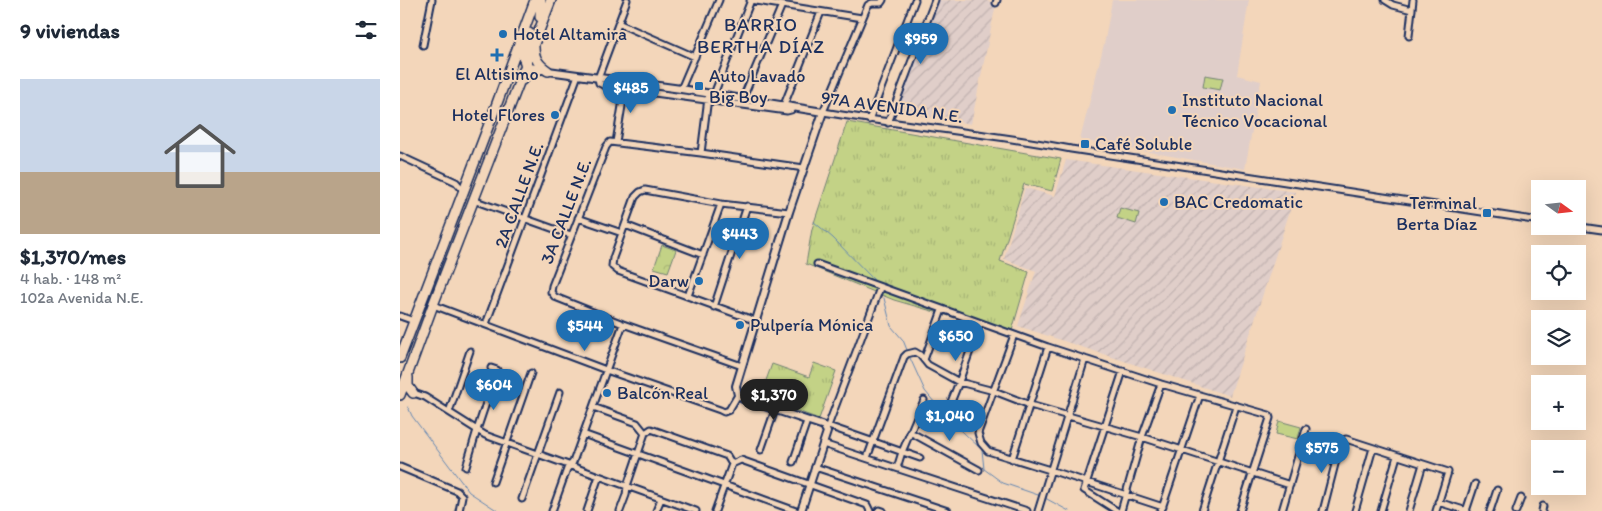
<!DOCTYPE html>
<html lang="es">
<meta charset="utf-8">
<style>
:root{--surface:#fff;--page:#f6f6f7;--text:#1f2937;--muted:#747a83;--line:#e0e1e3;--accent:#1f6fb2}
body{margin:0;font-family:Itim,sans-serif;background:var(--page);color:var(--text);height:100vh;display:flex;flex-direction:column;font-size:19px;white-space:nowrap}
*{box-sizing:border-box;margin:0}
p{font-size:16px;color:var(--muted)}
.icon{flex:none;width:28px;height:28px;fill:none;stroke:currentColor;stroke-width:2;stroke-linecap:round;stroke-linejoin:round}
.map{position:relative;flex:1;overflow:hidden}
.sheet{display:flex;flex-direction:column;background:var(--surface);width:400px}
.sheet>*{flex:none}
.needle{width:32px;rotate:105deg}
.tools{position:absolute;left:1131px;top:180px;display:grid;gap:10px}
.tools a{display:grid;place-items:center;width:55px;height:55px;border-radius:0px;background:var(--surface);box-shadow:0 5px 20px #0002;font-size:25px}
.price{position:absolute;translate:-50% -42px;padding:0 11px;border-radius:18px;background:var(--accent);color:#fff;font-size:16px;line-height:32px;filter:drop-shadow(0 1px 2px #0008)}
.price::after{content:'';position:absolute;left:50%;top:30px;width:15px;height:11px;margin-left:-8px;background:inherit;clip-path:polygon(0 0,100% 0,50% 100%)}
.price.active{background:#222;color:#fff}
ul{padding:0;list-style:none}
li{display:grid;align-content:center;gap:10px;height:265px;padding:0 20px}
li+li{border-top:1px solid var(--line)}
li span{display:grid;place-items:center;height:155px;border-radius:0px;color:#555}
li>.icon{margin-inline-start:auto}
span .icon{width:90px;height:90px;fill:#fffc;stroke-width:1}
li b{font-size:21px}
h2{display:flex;justify-content:space-between;align-items:center;height:60px;padding:0 20px;font-size:21px}
main{display:flex;flex:1;min-height:0}
.map>svg:first-child{display:block}
.built{fill:#e0cec9}
.industrial{fill:url(#industrial-furrows)}
.grass{fill:url(#grass-tufts);stroke:#6f8072}
.forest{fill:url(#forest-crowns);stroke:#6f8072}
.pitch{fill:#c3d286;stroke:#6f8072}
.lines{fill:none;stroke-linecap:round;stroke-linejoin:round}
.stream{stroke:#6286b3;stroke-width:1}
.minor-casing{stroke:#1b2f5e;stroke-width:9}
.tertiary-casing{stroke:#1b2f5e;stroke-width:10}
.trunk-casing{stroke:#1b2f5e;stroke-width:12}
.minor{stroke:#f3d6ba;stroke-width:5}
.tertiary{stroke:#f3d6ba;stroke-width:6}
.trunk{stroke:#f3d6ba;stroke-width:9}
.poi-dot{fill:#1f6fb2;stroke:#f3d6ba;stroke-width:2}
.labels{text-anchor:middle;dominant-baseline:central;stroke-width:4;stroke-linejoin:round;paint-order:stroke}
.poi-label{font-size:18px;fill:#1b2f5e;stroke:#f3d6ba;text-anchor:start}
.street-label{font-size:18px;fill:#1b2f5e;stroke:#f3d6ba}
.neighbourhood-label{font-size:19px;letter-spacing:1px;fill:#1b2f5e;stroke:#f3d6ba}
</style>
<main>
<section class="sheet">
<h2>9 viviendas<svg class="icon" aria-label="filters" viewBox="0 0 24 24"><path d="M4 7h16M4 17h16"/><circle cx="9" cy="7" r="2"/><circle cx="15" cy="17" r="2"/></svg></h2>
<ul>
<li><span style="background:linear-gradient(#c9d6e8 60%,#b9a48a 0)"><svg class="icon" aria-label="home" viewBox="0 0 24 24"><path d="M3 11l9-7 9 7M6 9v11h12V9"/></svg></span><div><b>$1,370/mes</b><p>4 hab. · 148 m²</p><p>102a Avenida N.E.</p></div></li>
</ul>
</section>
<div class="map">
<svg width="1202" height="511" viewBox="0 0 1202 511">
<defs>
<pattern id="industrial-furrows" width="10" height="10" patternUnits="userSpaceOnUse" patternTransform="scale(1.25)"><rect width="10" height="10" fill="#e0cec9"/><path d="M-1 1l2-2M0 10L10 0M9 11l2-2" fill="none" stroke="#c0b1af"/></pattern>
<pattern id="grass-tufts" width="24" height="20" patternUnits="userSpaceOnUse" patternTransform="scale(1.25)"><rect width="24" height="20" fill="#c3d286"/><path d="M3 7l-1-3M5 7V3M7 7l1-3M15 17l-1-3M17 17v-4M19 17l1-3" fill="none" stroke="#a7b576"/></pattern>
<pattern id="forest-crowns" width="20" height="18" patternUnits="userSpaceOnUse" patternTransform="scale(1.25)"><rect width="20" height="18" fill="#c3d286"/><path d="M2 6a3 3 0 1 1 6 0M12 15a3 3 0 1 1 6 0" fill="none" stroke="#a7b576"/></pattern>
</defs>
<rect width="100%" height="100%" fill="#f3d6ba"/>
<filter id="ink" filterUnits="userSpaceOnUse"><feTurbulence type="fractalNoise" baseFrequency=".02" numOctaves="2"/><feDisplacementMap in="SourceGraphic" scale="10" xChannelSelector="R" yChannelSelector="G"/><feConvolveMatrix kernelMatrix="1 2 1 2 8 2 1 2 1" color-interpolation-filters="sRGB"/></filter>
<g filter="url(#ink)">
<path class="built" d="M712,0H849L837,75L861,81L845,169L680,140L705,40Z"/>
<path class="industrial" d="M536,0H585L596,4L571,124L494,111Z
M666,160L896,192L830,396L618,326L636,271L604,259L625,188L655,196Z"/>
<path class="grass" d="M447,122L661,159L652,191L624,184L600,261L629,272L611,334L494,300L406,264L412,229Z
M414,363L436,371L419,419L360,397L372,364L409,377Z"/>
<path class="forest" d="M262,245L276,250L268,272L254,268Z"/>
<path class="pitch" d="M805,75L823,78L820,90L803,87Z
M720,208L739,213L736,224L717,218Z
M879,421L901,427L898,439L876,434Z"/>
<g class="lines">
<path class="stream" d="M414,222L433,238L476,282
M484,298L491,326L503,340L507,350
M510,358L525,391L544,414L582,450L584,469L603,483L641,496
M8,407L12,416L69,492L98,511
M645,498L669,511"/>
<g class="minor-casing">
<path id="minor" d="M227,0L198,78L199,83L203,85L225,89L387,111L391,110L393,107
M350,0L462,18
M483,0L481,3H472L468,5L423,112C505,126 589,133 671,149L1140,221
M985,0L993,5L1012,10
M596,3L597,0
M218,23L295,57
M1009,36L1013,0
M23,45L32,0
M281,89L319,0
M314,94L351,0
M343,98L382,5
M384,105L421,12
M469,120L515,0
M488,123L535,0
M216,142L226,82
M301,153L308,98
M0,156L56,182L63,190
M73,200L171,235
M178,218L222,233
M225,225L303,255
M1174,226L1202,230
M417,264L648,347L761,384L869,415L870,418L840,511
M288,296L321,204
M33,305L206,370L320,410L324,412L329,410L338,395
M314,307L347,206
M0,316L14,321
M356,321L218,271L212,266L213,258L235,197L240,192L245,190L321,204L389,212
M86,324L178,75
M614,335L578,433L581,443L588,451L650,470L763,507
M524,360L542,310
M342,366L223,324L155,297L151,292L152,286L206,147L210,142L301,153L404,168
M11,392L25,397L85,435L296,511
M193,407L237,423L245,433L251,429L327,456L332,464L341,460L467,505L470,511
M549,407L559,382L580,323
M49,412L70,351
M428,426L520,458
M425,429L428,426L480,288
M510,432L579,470
M183,434L396,511
M423,444L627,511
M361,450L375,410
M467,458L504,357L507,354L515,352L520,355L528,365L559,382L594,391L630,405L742,437L890,485
M612,459L648,347
M393,462L407,421
M0,467L57,491L62,496L59,511
M66,467L77,430L97,370L91,368
M415,467L548,511
M497,468L502,452L524,400
M93,482L131,373
M122,499L160,392
M1038,502L1067,511
M152,511L167,469L173,462L223,324
M187,511L199,476
M220,511L226,495L227,486L245,433
M256,511L261,499
M315,511L332,464
M478,511L480,510L483,511
M638,511L685,359
M717,511L684,490L723,371
M721,511L742,437L761,384
M761,511L800,395
M802,511L836,406
M882,511L906,429
M923,511L941,441L946,439L1048,472L1036,511
M955,511L973,448
M981,511L997,456
M1009,511L1023,464
M1066,511L1075,484
M1090,511L1097,490
M1116,511L1121,498
M1142,511L1143,506"/>
</g>
<g class="tertiary-casing">
<path id="tertiary" d="M126,66L148,71L281,89L423,112L389,212L336,386L338,395L343,399L424,426L427,432L401,511"/>
</g>
<g class="trunk-casing">
<path id="trunk" d="M140,17L141,0
M134,47C134,59 139,65 148,71
M126,66L122,53L129,33
M122,80L128,73L140,69
M0,358L96,106L135,0
M8,377V386L13,393
M0,395L33,305L151,0"/>
</g>
<use href="#minor" class="minor"/>
<use href="#tertiary" class="tertiary"/>
<use href="#trunk" class="trunk"/>
</g>
</g>
<g class="poi-dot">
<circle cx="103" cy="34" r="5"/>
<path d="M94.5 47.5h5v5h5v5h-5v5h-5v-5h-5v-5h5z"/>
<rect x="294" y="81" width="10" height="10" rx="2.5"/>
<circle cx="772" cy="110" r="5"/>
<circle cx="155" cy="115" r="5"/>
<rect x="680" y="139" width="10" height="10" rx="2.5"/>
<circle cx="764" cy="202" r="5"/>
<rect x="1082" y="208" width="10" height="10" rx="2.5"/>
<circle cx="299" cy="281" r="5"/>
<circle cx="340" cy="325" r="5"/>
<circle cx="207" cy="393" r="5"/>
</g>
<g class="labels">
<g class="poi-label">
<text x="113" y="34">Hotel Altamira</text>
<text x="97" y="74" text-anchor="middle">El Altisimo</text>
<text x="309" y="76">Auto Lavado<tspan x="309" dy="21">Big Boy</tspan></text>
<text x="782" y="100">Instituto Nacional<tspan x="782" dy="21">Técnico Vocacional</tspan></text>
<text x="145" y="115" text-anchor="end">Hotel Flores</text>
<text x="695" y="144">Café Soluble</text>
<text x="774" y="202">BAC Credomatic</text>
<text x="1077" y="203" text-anchor="end">Terminal<tspan x="1077" dy="21">Berta Díaz</tspan></text>
<text x="289" y="281" text-anchor="end">Darw</text>
<text x="350" y="325">Pulpería Mónica</text>
<text x="217" y="393">Balcón Real</text>
</g>
<g class="street-label">
<text transform="translate(492 107) rotate(8)">97A AVENIDA N.E.</text>
<text transform="translate(119 195) rotate(-70)">2A CALLE N.E.</text>
<text transform="translate(166 211) rotate(-69)">3A CALLE N.E.</text>
</g>
<g class="neighbourhood-label">
<text x="361" y="24">BARRIO<tspan x="361" dy="22">BERTHA DÍAZ</tspan></text>
</g>
</g>
</svg>
<div class="tools">
<a><svg class="needle" viewBox="-14 -14 28 28"><path d="M0-13l5 13h-10z" fill="#e53935"/><path d="M0 13l5-13h-10z" fill="#747a83"/></svg></a>
<a><svg class="icon" aria-label="locate" viewBox="0 0 24 24"><circle cx="12" cy="12" r="6"/><path d="M12 2v4M12 18v4M2 12h4M18 12h4"/></svg></a>
<a><svg class="icon" aria-label="layers" viewBox="0 0 24 24"><path d="M12 4l9 5-9 5-9-5zM3 14l9 5 9-5"/></svg></a>
<a>+</a>
<a>−</a>
</div>
<b class="price" style="left:521px;top:65px">$959</b>
<b class="price" style="left:231px;top:114px">$485</b>
<b class="price" style="left:340px;top:260px">$443</b>
<b class="price" style="left:185px;top:352px">$544</b>
<b class="price" style="left:556px;top:362px">$650</b>
<b class="price" style="left:94px;top:411px">$604</b>
<b class="price active" style="left:374px;top:421px">$1,370</b>
<b class="price" style="left:550px;top:442px">$1,040</b>
<b class="price" style="left:922px;top:474px">$575</b>
</div>
</main>
